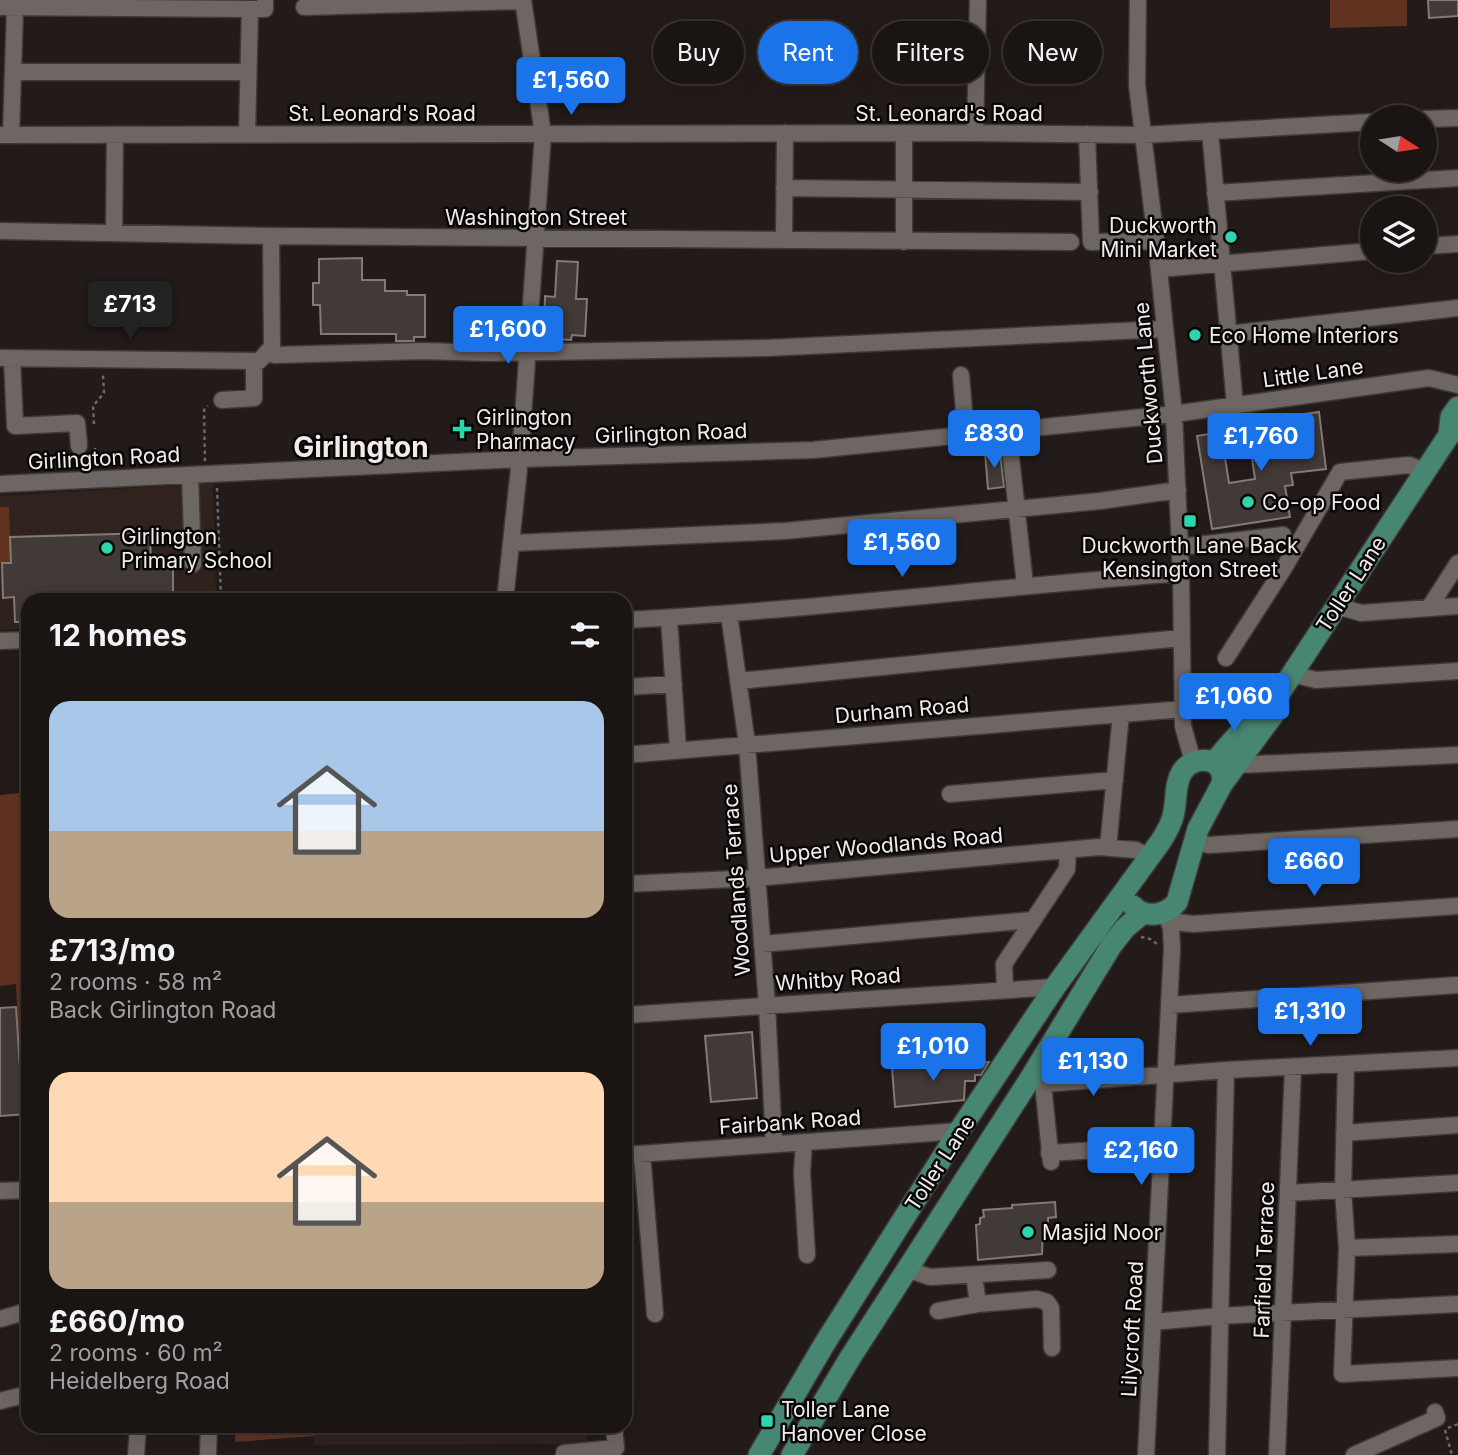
<!DOCTYPE html>
<meta charset="utf-8">
<style>
:root{--surface:#1a1413;--page:#272121;--text:#f1f3f6;--muted:#9f9ea0;--line:#383333;--accent:#1a73e8}
body{margin:0;font-family:Inter,sans-serif;background:var(--page);color:var(--text);height:100vh;display:flex;flex-direction:column;font-size:26px;white-space:nowrap}
*{box-sizing:border-box;margin:0}
p{font-size:23px;color:var(--muted)}
.icon{flex:none;width:38px;height:38px;fill:none;stroke:currentColor;stroke-width:2;stroke-linecap:round;stroke-linejoin:round}
.map{position:relative;flex:1;overflow:hidden}
.side{position:absolute;left:21px;top:593px;width:611px;height:840px;display:flex;flex-direction:column;background:var(--surface);border-radius:21px;box-shadow:0 7px 28px #0002,0 0 0 2px var(--line)}
.side>*{flex:none}
.top-card{position:absolute;left:653px;top:21px;width:665px;height:63px;display:flex;gap:14px}
.needle{width:46px;rotate:102deg}
.controls{position:absolute;left:1360px;top:105px;display:grid;gap:14px}
.controls a{display:grid;place-items:center;width:77px;height:77px;border-radius:50%;background:var(--surface);box-shadow:0 7px 28px #0002,0 0 0 2px var(--line);font-size:35px}
.price{position:absolute;translate:-50% -60px;padding:0 16px;border-radius:7px;background:var(--accent);color:#fff;font-size:23px;line-height:46px;filter:drop-shadow(0 2px 4px #0008)}
.price::after{content:'';position:absolute;left:50%;top:42px;width:21px;height:16px;margin-left:-10px;background:inherit;clip-path:polygon(0 0,100% 0,50% 100%)}
.price.active{background:#222;color:#fff}
ul{padding:0;list-style:none}
li{display:grid;align-content:center;gap:14px;height:371px;padding:0 28px}
li span{display:grid;place-items:center;height:217px;border-radius:21px;color:#555}
li>.icon{margin-inline-start:auto}
span .icon{width:126px;height:126px;fill:#fffc;stroke-width:1}
li b{font-size:30px}
h2{display:flex;justify-content:space-between;align-items:center;height:84px;padding:0 28px;font-size:30px}
.tag{padding:0 24px;border-radius:32px;background:var(--surface);box-shadow:0 7px 28px #0002,0 0 0 2px var(--line);font-size:24px;line-height:63px}
.tag.active{background:var(--accent);color:#fff}
.map>svg:first-child{display:block}
.built{fill:#30231e}
.green{fill:#623221}
.building{fill:#413a37;stroke:#837a77;stroke-width:2}
.lines{fill:none;stroke-linecap:round;stroke-linejoin:round}
.minor-casing{stroke:#3e3938;stroke-width:19}
.major-casing{stroke:#3e3938;stroke-width:24}
.path{stroke:#6e6866;stroke-width:2.5;stroke-dasharray:3.5 3.5;stroke-linecap:butt}
.minor{stroke:#6e6663;stroke-width:16}
.major{stroke:#488674;stroke-width:21}
.poi-dot{fill:#2cd5ab;stroke:#090706;stroke-width:2.5}
.labels{text-anchor:middle;dominant-baseline:central;stroke-width:5;stroke-linejoin:round;paint-order:stroke}
.street-label{font-size:21px;fill:#f1eceb;stroke:#090706}
.poi-label{font-size:21px;fill:#f1eceb;stroke:#090706;text-anchor:start}
.district-label{font-size:28px;font-weight:bold;fill:#f1eceb;stroke:#090706}
</style>
<div class="map">
<svg width="1458" height="1455" viewBox="0 0 1458 1455">
<rect width="100%" height="100%" fill="#221b19"/>
<path class="built" d="M213,483L216,600H28V629L0,630V496Z
M314,1426H586L588,1444L314,1445Z"/>
<path class="green" d="M1330,0H1407V26L1330,28Z
M0,507H9L11,563H0Z
M28,792V1044L19,1045L16,984L0,986V795Z
M236,1426H314V1436L235,1442Z"/>
<path class="building" d="M1428,0H1458V16L1429,18Z
M362,258V280H385V291H407V295H425V337H414V341H396V334H321L320,305H313V283H319V259Z
M557,261L578,262L576,299H587L585,336L572,335L571,340L554,339V327L544,326L545,296L555,297Z
M1319,412L1326,469L1291,473L1293,485L1285,486L1290,517L1212,529L1197,436L1221,432L1229,483L1255,479L1252,458L1280,454L1275,418Z
M1000,452L1004,487L988,489L985,453Z
M150,533L151,565H173V598L28,600V622H15L14,597L3,598L2,563H11L10,537Z
M16,1007L21,1084H28V1114L0,1116V1008Z
M752,1032L757,1098L711,1102L705,1036Z
M989,1062L981,1075H975V1081H965L964,1100L895,1107L892,1068Z
M1055,1202L1056,1217L1048,1218V1226H1043L1042,1254L978,1260L976,1225L980,1224V1218L984,1217L983,1210L1012,1208V1205Z"/>
<g class="lines">
<g class="minor-casing">
<path id="minor" d="M1138,0L1137,85L1156,241L1174,414L1181,573L1183,726L1193,762
M0,7L250,9
M304,7L523,1
M13,72H248
M1424,119L1458,118
M1210,131L1235,405
M904,133V242
M975,133L978,0
M1087,134L1091,242L1156,241
M0,135L975,133L1142,135L1372,122
M11,135L15,8
M247,135L250,9H265V0
M784,188L1090,192
M1215,193L1458,178
M0,231L271,236L1071,242
M114,233L115,135
M784,240L785,133
M1424,246L1458,244
M1159,269L1372,251
M1228,334L1458,308
M267,352L275,355L423,351L489,353L766,348L1165,329
M0,358L259,361L272,347L271,236
M12,358L15,426L77,423L79,446
M961,375L966,435
M222,400L254,398V361
M1008,430L1025,585
M190,475L193,564
M0,484L520,459L813,450L1174,414L1429,378L1458,385
M511,543L785,531L1100,501L1178,490
M1180,547L1283,535
M505,600L520,459L543,134L523,0
M1337,606L1361,613L1458,606
M1429,608L1458,563
M729,614L747,744L767,1005L774,1144
M669,618L678,750
M625,620C811,610 996,587 1181,573
M0,641L28,640
M1226,658L1284,568L1340,472L1409,465L1425,471
M1292,674L1316,680L1458,671
M738,681L1181,638
M625,687L674,684
M625,755L1183,709
M1236,765L1458,755
M950,794L1115,780
M1194,842L1209,845L1458,829
M1108,848L1121,714
M625,884L757,878L1099,847L1136,850L1149,857
M1169,921L1193,924L1458,906
M762,944L1033,920
M1005,989L1004,964L1067,869L1068,850
M1169,1005L1458,985
M625,1015L1055,987
M1346,1064L1343,1190L1347,1248L1342,1374L1458,1368
M1030,1079L1043,1084L1226,1070L1458,1058
M1043,1084L1051,1162
M1344,1133L1458,1125
M804,1142L802,1173L807,1255
M1049,1153L1162,1146
M642,1154L655,1314
M625,1155L959,1131
M0,1191L28,1190
M1288,1193L1458,1183
M1347,1248L1458,1244
M906,1269L930,1277L1048,1270
M974,1275L978,1304L1037,1299L1047,1302L1051,1308L1052,1348
M938,1311L978,1304
M0,1319L28,1311
M1153,1322L1219,1316L1458,1304
M0,1401L28,1394
M136,1455L138,1426
M208,1455L209,1426
M564,1455V1453L616,1448L614,1426
M1146,1455L1172,949L1171,928L1165,912
M1217,1455L1226,1070
M1277,1455L1293,1067
M1354,1455L1437,1418L1435,1412"/>
</g>
<g class="major-casing">
<path id="major" d="M1449,435L1451,417L1458,407
M1214,762L1243,729L1258,706L1277,697
M1133,906C1145,919 1166,916 1177,902L1198,829L1222,784L1273,715L1277,697L1449,435L1458,429
M759,1455L825,1343L959,1131L1055,987L1161,841C1166,833 1171,825 1173,816C1177,802 1174,785 1182,772C1194,753 1227,757 1222,784
M792,1455L850,1358L1030,1079L1111,946L1125,928L1142,914"/>
</g>
<path class="path" d="M94,424L93,406L104,393L103,375
M95,448V466
M205,461L204,410L208,406
M217,488L221,600
M1141,937L1150,939L1157,944
M1448,1428L1458,1424
M1445,1430L1452,1455"/>
<use href="#minor" class="minor"/>
<use href="#major" class="major"/>
</g>
<g class="poi-dot">
<circle cx="1231" cy="237" r="7"/>
<circle cx="1195" cy="335" r="7"/>
<path d="M458.5 418.5h7v7h7v7h-7v7h-7v-7h-7v-7h7z"/>
<circle cx="1248" cy="502" r="7"/>
<rect x="1183" y="514" width="14" height="14" rx="3.5"/>
<circle cx="107" cy="548" r="7"/>
<circle cx="1028" cy="1232" r="7"/>
<rect x="760" y="1414" width="14" height="14" rx="3.5"/>
</g>
<g class="labels">
<g class="street-label">
<text x="382" y="113">St. Leonard's Road</text>
<text x="949" y="113">St. Leonard's Road</text>
<text x="536" y="217">Washington Street</text>
<text transform="translate(1313 373) rotate(-8)">Little Lane</text>
<text transform="translate(1148 383) rotate(-95)">Duckworth Lane</text>
<text transform="translate(671 433) rotate(-2)">Girlington Road</text>
<text transform="translate(104 458) rotate(-3)">Girlington Road</text>
<text transform="translate(1351 584) rotate(-57)">Toller Lane</text>
<text transform="translate(902 710) rotate(-5)">Durham Road</text>
<text transform="translate(886 845) rotate(-5)">Upper Woodlands Road</text>
<text transform="translate(736 880) rotate(-94)">Woodlands Terrace</text>
<text transform="translate(838 979) rotate(-4)">Whitby Road</text>
<text transform="translate(790 1122) rotate(-4)">Fairbank Road</text>
<text transform="translate(940 1163) rotate(-57)">Toller Lane</text>
<text transform="translate(1264 1260) rotate(-88)">Farfield Terrace</text>
<text transform="translate(1132 1329) rotate(-87)">Lilycroft Road</text>
</g>
<g class="poi-label">
<text x="1217" y="225" text-anchor="end">Duckworth<tspan x="1217" dy="24">Mini Market</tspan></text>
<text x="1209" y="335">Eco Home Interiors</text>
<text x="476" y="417">Girlington<tspan x="476" dy="24">Pharmacy</tspan></text>
<text x="1262" y="502">Co-op Food</text>
<text x="121" y="536">Girlington<tspan x="121" dy="24">Primary School</tspan></text>
<text x="1190" y="545" text-anchor="middle">Duckworth Lane Back<tspan x="1190" dy="24">Kensington Street</tspan></text>
<text x="1042" y="1232">Masjid Noor</text>
<text x="781" y="1409">Toller Lane<tspan x="781" dy="24">Hanover Close</tspan></text>
</g>
<g class="district-label">
<text x="361" y="447">Girlington</text>
</g>
</g>
</svg>
<div class="controls">
<a><svg class="needle" viewBox="-14 -14 28 28"><path d="M0-13l5 13h-10z" fill="#e53935"/><path d="M0 13l5-13h-10z" fill="#9f9ea0"/></svg></a>
<a><svg class="icon" aria-label="layers" viewBox="0 0 24 24"><path d="M12 4l9 5-9 5-9-5zM3 14l9 5 9-5"/></svg></a>
</div>
<b class="price" style="left:571px;top:117px">£1,560</b>
<b class="price active" style="left:130px;top:341px">£713</b>
<b class="price" style="left:508px;top:366px">£1,600</b>
<b class="price" style="left:994px;top:470px">£830</b>
<b class="price" style="left:1261px;top:473px">£1,760</b>
<b class="price" style="left:902px;top:579px">£1,560</b>
<b class="price" style="left:1234px;top:733px">£1,060</b>
<b class="price" style="left:1314px;top:898px">£660</b>
<b class="price" style="left:1310px;top:1048px">£1,310</b>
<b class="price" style="left:933px;top:1083px">£1,010</b>
<b class="price" style="left:1093px;top:1098px">£1,130</b>
<b class="price" style="left:1141px;top:1187px">£2,160</b>
<div class="top-card">
<a class="tag">Buy</a>
<a class="tag active">Rent</a>
<a class="tag">Filters</a>
<a class="tag">New</a>
</div>
<section class="side">
<h2>12 homes<svg class="icon" aria-label="filters" viewBox="0 0 24 24"><path d="M4 7h16M4 17h16"/><circle cx="9" cy="7" r="2"/><circle cx="15" cy="17" r="2"/></svg></h2>
<ul>
<li><span style="background:linear-gradient(#a9c7e8 60%,#b9a48a 0)"><svg class="icon" aria-label="home" viewBox="0 0 24 24"><path d="M3 11l9-7 9 7M6 9v11h12V9"/></svg></span><div><b>£713/mo</b><p>2 rooms · 58 m²</p><p>Back Girlington Road</p></div></li>
<li><span style="background:linear-gradient(#ffd9b3 60%,#b9a48a 0)"><svg class="icon" aria-label="home" viewBox="0 0 24 24"><path d="M3 11l9-7 9 7M6 9v11h12V9"/></svg></span><div><b>£660/mo</b><p>2 rooms · 60 m²</p><p>Heidelberg Road</p></div></li>
</ul>
</section>
</div>
